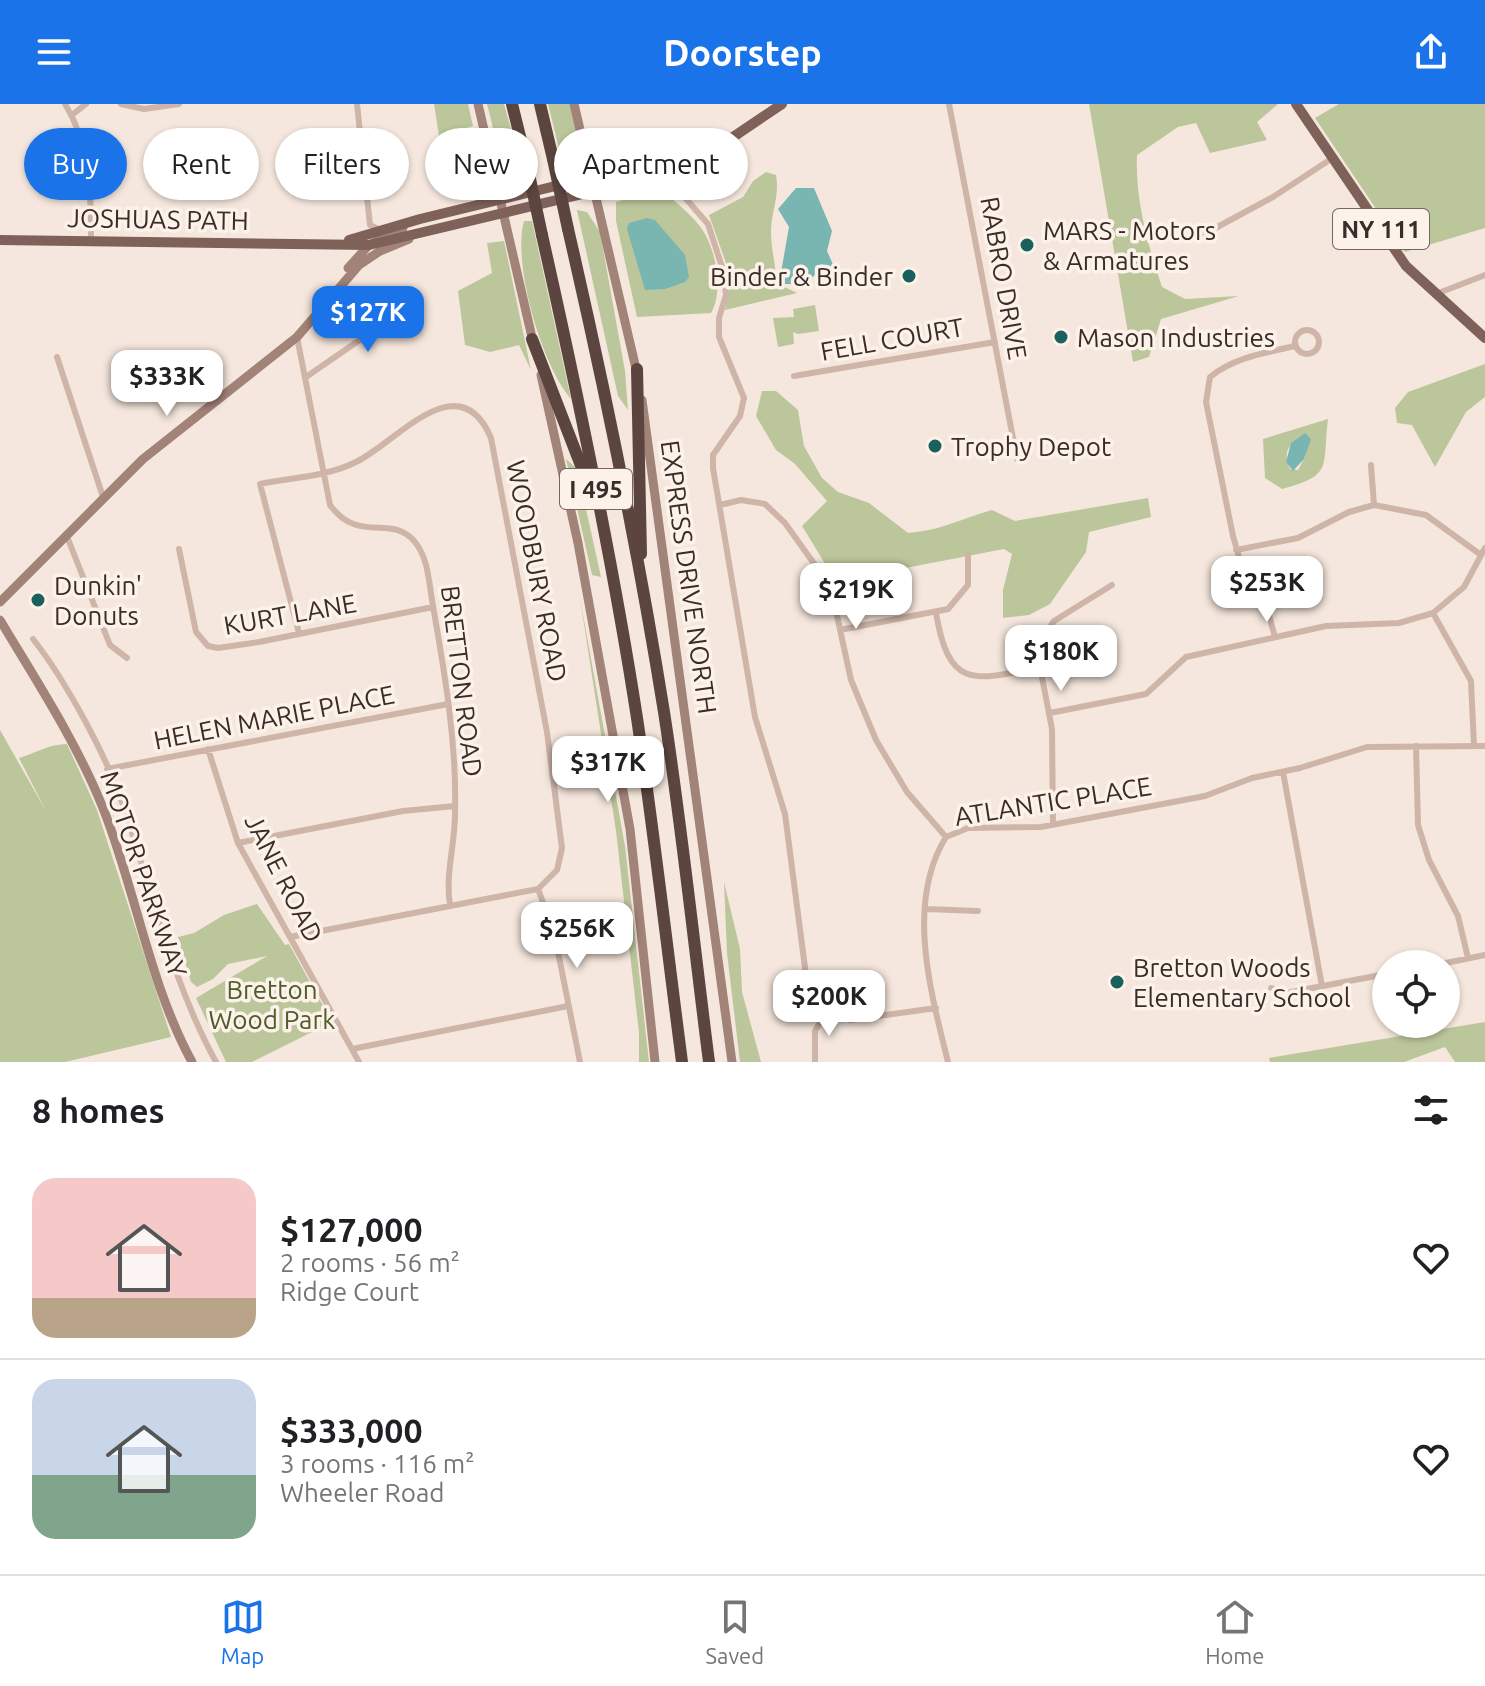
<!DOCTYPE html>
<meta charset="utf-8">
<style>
:root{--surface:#fff;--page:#f6f6f6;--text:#202124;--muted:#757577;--line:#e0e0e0;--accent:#1a73e8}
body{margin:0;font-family:Ubuntu,sans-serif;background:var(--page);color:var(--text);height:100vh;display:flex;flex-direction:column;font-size:30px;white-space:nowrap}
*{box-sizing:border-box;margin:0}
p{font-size:26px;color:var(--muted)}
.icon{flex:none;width:44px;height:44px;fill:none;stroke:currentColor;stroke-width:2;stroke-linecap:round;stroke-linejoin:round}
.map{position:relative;height:958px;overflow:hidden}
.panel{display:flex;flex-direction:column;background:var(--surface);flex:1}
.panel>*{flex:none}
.top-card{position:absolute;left:24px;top:24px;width:800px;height:72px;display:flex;gap:16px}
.fabs{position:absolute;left:1372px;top:846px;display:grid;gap:16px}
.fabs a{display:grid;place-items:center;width:88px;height:88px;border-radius:50%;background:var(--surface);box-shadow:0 2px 6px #0004;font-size:40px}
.price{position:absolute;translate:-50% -68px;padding:0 18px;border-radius:16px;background:#fff;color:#222;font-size:26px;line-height:52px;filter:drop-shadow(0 2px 4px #0008)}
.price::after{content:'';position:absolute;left:50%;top:48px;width:24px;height:18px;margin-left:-12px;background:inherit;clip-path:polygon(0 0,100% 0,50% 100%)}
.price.current{background:var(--accent);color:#fff}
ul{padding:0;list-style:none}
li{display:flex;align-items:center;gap:24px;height:200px;padding:0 32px}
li+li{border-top:2px solid var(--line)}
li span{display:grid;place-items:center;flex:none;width:224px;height:160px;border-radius:24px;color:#555}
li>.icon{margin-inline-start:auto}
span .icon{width:96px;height:96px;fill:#fffc;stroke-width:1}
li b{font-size:34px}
h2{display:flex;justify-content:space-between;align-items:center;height:96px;padding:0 32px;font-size:34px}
.pill{padding:0 28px;border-radius:36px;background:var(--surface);box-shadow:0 2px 6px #0004;font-size:28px;line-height:72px}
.pill.current{background:var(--accent);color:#fff}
header{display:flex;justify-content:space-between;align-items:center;height:104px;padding:0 32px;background:var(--accent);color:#fff;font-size:36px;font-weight:700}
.tabs{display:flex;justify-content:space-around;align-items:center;height:112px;border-top:2px solid var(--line);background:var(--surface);font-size:22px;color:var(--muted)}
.tabs a{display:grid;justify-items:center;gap:4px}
.tabs .current{color:var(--accent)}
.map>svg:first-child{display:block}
.green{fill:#bcc69b;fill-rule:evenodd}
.water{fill:#79b5b1}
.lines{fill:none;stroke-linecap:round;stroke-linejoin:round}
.street{stroke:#ceb5a8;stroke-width:6}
.secondary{stroke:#a28378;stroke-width:9}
.primary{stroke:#7e6158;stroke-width:10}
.highway{stroke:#5c453f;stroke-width:12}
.highway-bridge{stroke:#5c453f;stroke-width:12}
.poi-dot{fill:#1a605d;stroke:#fcf2ea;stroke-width:3}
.labels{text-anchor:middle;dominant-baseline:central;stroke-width:7;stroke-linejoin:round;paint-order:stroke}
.shield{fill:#fcf2ea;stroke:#746763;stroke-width:2}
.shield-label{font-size:24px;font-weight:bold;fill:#3a2c29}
.street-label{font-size:26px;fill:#3a2c29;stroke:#fcf2ea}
.poi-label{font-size:26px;fill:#3a2c29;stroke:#fcf2ea;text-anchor:start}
.park-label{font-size:26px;fill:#4f5b2a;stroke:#fcf2ea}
</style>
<header><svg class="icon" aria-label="menu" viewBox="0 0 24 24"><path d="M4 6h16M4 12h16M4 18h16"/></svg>Doorstep<svg class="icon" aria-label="share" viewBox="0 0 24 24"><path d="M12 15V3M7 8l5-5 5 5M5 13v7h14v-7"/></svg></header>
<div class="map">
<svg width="1485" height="958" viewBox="0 0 1485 958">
<rect width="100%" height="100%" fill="#f5e7dd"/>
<path class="green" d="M434,0H468L473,22L439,32Z
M487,0H504L527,81L508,84Z
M548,0H570L586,63L566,73Z
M1089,0H1278L1257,18L1267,36L1210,49L1196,19L1178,23L1137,51C1135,96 1148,141 1162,183L1185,195L1239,192L1161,215L1149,253L1133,258Z
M1339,0H1485V124L1405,148L1315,14Z
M766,68L776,71C780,92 771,107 771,128C771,145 776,161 776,179L797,189L725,206L731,173L709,111L743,93L753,77Z
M662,85C675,98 691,110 702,125C716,146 724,187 711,209L637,213L616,117V98Z
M577,106L587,108L600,128L625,267L628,306L618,292Z
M524,117H532L571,295C542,262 512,160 524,117Z
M504,137L531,266L519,241L490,248L465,241L458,187L492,169L487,139Z
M815,201L819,227L798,230L793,228L794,240L778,243L773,214L794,213L793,205Z
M1485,260V293L1466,308L1435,363L1412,321L1397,319L1395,304L1408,288Z
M762,287H776L798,306L804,342L822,374L838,388L869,399L908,429C943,426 960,415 992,406L1015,417L1148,394L1151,413L1089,428L1086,448L1050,500L1029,511L1003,514V486L1012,450L1004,445L874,470L858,459L832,471L802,422L827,397L795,360L776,346L756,312Z
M1328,315C1322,364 1334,371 1282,385L1265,374L1263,335ZM1295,338L1306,343L1305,353L1298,366L1290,365C1285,356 1285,343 1295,338Z
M566,355L575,363L580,378L601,473L592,471Z
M580,494L625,742L649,958H639V929L616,727Z
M0,626L46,707L19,654C36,649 49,640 67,640L97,706L171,933L65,958H0Z
M724,778L740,845L742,888L761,958H740L727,849Z
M257,800L285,841L289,840L332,918L252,958H226L196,894L267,852L228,860L213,875L197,883L191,878L178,833L194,829L224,811Z
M1485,918V958H1455L1445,943L1404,958H1270L1269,954Z"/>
<path class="water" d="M796,84H814L832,127L827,147L835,165L827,169L828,174L816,170L805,180H779L789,123L778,105Z
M647,114L655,116L685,151L689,173L685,178L665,185L645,186L627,125L629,119Z
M1305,329L1311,335L1304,355L1293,367L1286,358L1291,339Z"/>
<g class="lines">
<path class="street" d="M65,0C91,43 91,87 91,136
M121,0L144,5L179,0
M357,0L370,121L378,125
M949,0L1017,355
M72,11L86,0
M666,55L672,79L708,120L724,169L726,191L719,214V233L744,294L740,312L713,351V364L755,613L785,710L807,879L827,907L850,916L936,904
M1197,134L1273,93L1331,55
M1436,190L1485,171
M1295 238a12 12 0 1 1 24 0a12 12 0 1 1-24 0Z
M297,233L330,401C359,441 392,409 415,438C429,455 429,481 433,502C445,571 457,640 455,710C455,741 445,770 450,801
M57,253L103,393
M794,272L995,238
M306,273L393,213L401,198
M1371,361L1374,401
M720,401L741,396L765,400L785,419L820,468L834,498L851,576L876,636L907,688L946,733
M66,430L110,541L127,554
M179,445L196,528L208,542L218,544L259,538L433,503
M1236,446L1298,434L1349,408L1374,401L1426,411L1481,451
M936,509C949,586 974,577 1040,563
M1433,509L1471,577L1474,642
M840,526L948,505L968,481V451
M1275,533L1266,501L1241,460L1233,432L1206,298L1210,273C1235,253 1265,249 1295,242
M33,535C66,577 106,651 123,701C152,787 172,878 216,958
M1050,609L1146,590L1186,553L1326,522L1399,519L1433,509L1464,483L1485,444
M1416,642L1418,721L1429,756L1458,812L1468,854
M208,645L238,739L359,958
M107,665L448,600
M1283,668L1322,882
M1053,721L1052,625L1040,563V538L1054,517L1112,481
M238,739L403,707L455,702
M538,785L554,828L580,958
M927,805L978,807
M290,833L538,785L557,766L562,744L547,628L491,334C459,258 396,339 356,358C329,372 290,374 260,380L299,529
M1441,860L1485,851
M1271,884L1286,889L1386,870
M352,945L568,902
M815,958V927L827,907
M948,958C931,889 905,799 946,733L968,724L1041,723L1205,692L1252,674L1300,664L1367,643L1485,642"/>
<path class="secondary" d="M478,0L534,242
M574,0L637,269
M348,164L369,141L403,124
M541,271L578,439L630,725L655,958
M642,296L732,958
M0,498L143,355L297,233L359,161L380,147L409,135
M0,516C37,578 76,637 103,704C136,787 149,879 192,958"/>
<path class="primary" d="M1296,0L1406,162L1485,234
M0,136L369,141L670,69L705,52L782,0
M349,136L420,115L666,55L723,35"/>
<path class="highway" d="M512,0L527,61
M540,0L553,55
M568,125C605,285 638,446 664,608C682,724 694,841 709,958
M542,131C578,291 612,452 637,614C654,729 667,843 682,958
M532,235L587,377
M637,265L641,450"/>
<path class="highway-bridge" d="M553,55L568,125
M527,61L542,131"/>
</g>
<g class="poi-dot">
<circle cx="1027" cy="141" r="8"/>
<circle cx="909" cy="172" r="8"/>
<circle cx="1061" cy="233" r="8"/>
<circle cx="935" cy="342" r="8"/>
<circle cx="38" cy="496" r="8"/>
<circle cx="1117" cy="878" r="8"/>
</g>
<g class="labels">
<g class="shield">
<rect x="1333" y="105" width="96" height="40" rx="6"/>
<rect x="560" y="365" width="72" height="40" rx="6"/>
</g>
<g class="shield-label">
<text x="1381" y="125">NY 111</text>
<text x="596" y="385">I 495</text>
</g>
<g class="street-label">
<text transform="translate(158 115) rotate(1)">JOSHUAS PATH</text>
<text transform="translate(1004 174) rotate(80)">RABRO DRIVE</text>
<text transform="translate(892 235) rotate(-10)">FELL COURT</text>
<text transform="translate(537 467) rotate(79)">WOODBURY ROAD</text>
<text transform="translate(689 473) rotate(82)">EXPRESS DRIVE NORTH</text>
<text transform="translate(290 510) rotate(-10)">KURT LANE</text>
<text transform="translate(462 577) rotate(83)">BRETTON ROAD</text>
<text transform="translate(274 613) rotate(-11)">HELEN MARIE PLACE</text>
<text transform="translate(1053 697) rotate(-9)">ATLANTIC PLACE</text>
<text transform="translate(144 770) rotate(71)">MOTOR PARKWAY</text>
<text transform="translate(284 774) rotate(63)">JANE ROAD</text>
</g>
<g class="poi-label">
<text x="1043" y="126">MARS - Motors<tspan x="1043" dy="30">&amp; Armatures</tspan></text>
<text x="893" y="172" text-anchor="end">Binder &amp; Binder</text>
<text x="1077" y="233">Mason Industries</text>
<text x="951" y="342">Trophy Depot</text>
<text x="54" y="481">Dunkin'<tspan x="54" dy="30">Donuts</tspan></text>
<text x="1133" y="863">Bretton Woods<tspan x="1133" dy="30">Elementary School</tspan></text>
</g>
<g class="park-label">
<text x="272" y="885">Bretton<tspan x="272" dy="30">Wood Park</tspan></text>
</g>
</g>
</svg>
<div class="fabs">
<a><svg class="icon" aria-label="locate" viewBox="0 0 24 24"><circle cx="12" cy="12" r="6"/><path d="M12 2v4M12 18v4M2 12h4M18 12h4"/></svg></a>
</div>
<b class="price current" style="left:368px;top:250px">$127K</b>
<b class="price" style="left:167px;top:314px">$333K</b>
<b class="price" style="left:1267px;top:520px">$253K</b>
<b class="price" style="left:856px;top:527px">$219K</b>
<b class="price" style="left:1061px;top:589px">$180K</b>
<b class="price" style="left:608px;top:700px">$317K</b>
<b class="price" style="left:577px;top:866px">$256K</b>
<b class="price" style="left:829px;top:934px">$200K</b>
<div class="top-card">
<a class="pill current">Buy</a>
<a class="pill">Rent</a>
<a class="pill">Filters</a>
<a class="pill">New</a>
<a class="pill">Apartment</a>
</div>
</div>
<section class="panel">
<h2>8 homes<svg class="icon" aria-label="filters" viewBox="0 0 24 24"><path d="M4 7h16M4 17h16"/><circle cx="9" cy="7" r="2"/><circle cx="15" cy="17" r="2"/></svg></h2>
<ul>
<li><span style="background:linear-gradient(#f6c9c9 75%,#b9a48a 0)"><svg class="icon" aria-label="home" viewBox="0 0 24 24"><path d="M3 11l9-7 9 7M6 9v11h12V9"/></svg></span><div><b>$127,000</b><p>2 rooms · 56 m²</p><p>Ridge Court</p></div><svg class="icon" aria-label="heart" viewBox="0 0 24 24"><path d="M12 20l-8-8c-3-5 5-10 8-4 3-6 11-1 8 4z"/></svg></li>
<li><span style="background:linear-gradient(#c9d6e8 60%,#7fa58c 0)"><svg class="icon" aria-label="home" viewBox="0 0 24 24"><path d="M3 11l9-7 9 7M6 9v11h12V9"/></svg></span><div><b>$333,000</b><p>3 rooms · 116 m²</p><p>Wheeler Road</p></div><svg class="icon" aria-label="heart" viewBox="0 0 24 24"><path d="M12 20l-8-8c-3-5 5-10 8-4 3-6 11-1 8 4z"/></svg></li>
</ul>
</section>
<nav class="tabs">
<a class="current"><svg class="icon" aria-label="map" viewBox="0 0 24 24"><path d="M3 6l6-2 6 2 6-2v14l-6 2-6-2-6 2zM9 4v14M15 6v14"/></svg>Map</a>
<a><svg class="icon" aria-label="saved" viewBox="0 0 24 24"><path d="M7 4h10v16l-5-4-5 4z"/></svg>Saved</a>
<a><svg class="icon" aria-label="home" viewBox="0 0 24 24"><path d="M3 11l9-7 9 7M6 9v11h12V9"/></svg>Home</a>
</nav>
